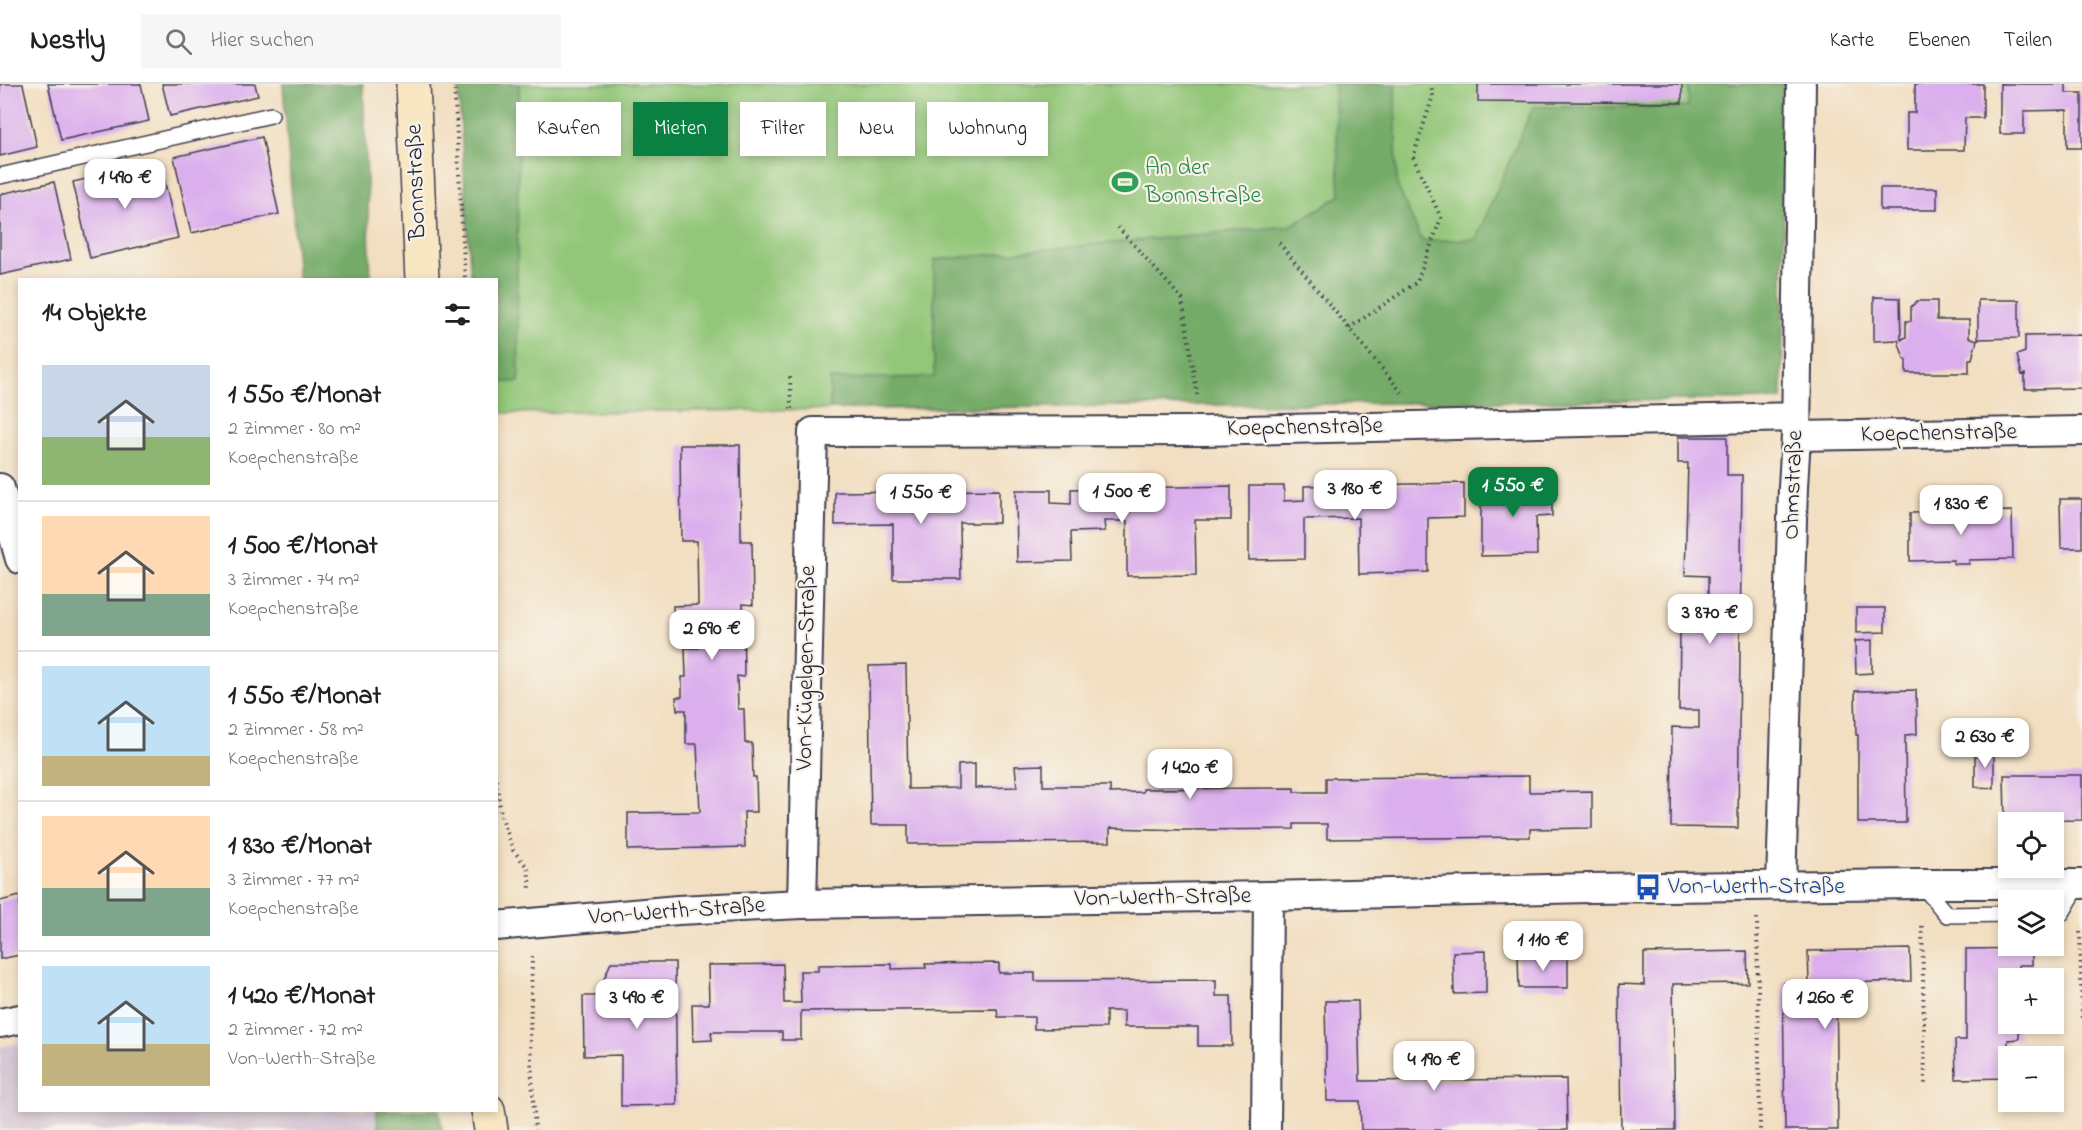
<!DOCTYPE html>
<html lang="de">
<meta charset="utf-8">
<style>
:root{--surface:#fff;--page:#f6f6f6;--text:#202124;--muted:#757577;--line:#e0e0e0;--accent:#0b8043}
body{margin:0;font-family:"Indie Flower",sans-serif;background:var(--page);color:var(--text);height:100vh;display:flex;flex-direction:column;font-size:22px;white-space:nowrap}
*{box-sizing:border-box;margin:0}
p{font-size:20px;color:var(--muted)}
.icon{flex:none;width:33px;height:33px;fill:none;stroke:currentColor;stroke-width:2;stroke-linecap:round;stroke-linejoin:round}
.map{position:relative;flex:1;overflow:hidden}
.side{position:absolute;left:18px;top:194px;width:480px;height:834px;display:flex;flex-direction:column;background:var(--surface);border-radius:0px;box-shadow:0 3px 9px #0003}
.side>*{flex:none}
.hud{position:absolute;left:516px;top:18px;width:570px;height:54px;display:flex;gap:12px}
.controls{position:absolute;left:1998px;top:728px;display:grid;gap:12px}
.controls a{display:grid;place-items:center;width:66px;height:66px;border-radius:0px;background:var(--surface);box-shadow:0 3px 9px #0003;font-size:30px}
.price{position:absolute;translate:-50% -51px;padding:0 14px;border-radius:12px;background:#fff;color:#222;font-size:20px;line-height:39px;filter:drop-shadow(0 2px 3px #0008)}
.price::after{content:'';position:absolute;left:50%;top:36px;width:18px;height:14px;margin-left:-9px;background:inherit;clip-path:polygon(0 0,100% 0,50% 100%)}
.price.selected{background:var(--accent);color:#fff}
ul{padding:0;list-style:none}
li{display:flex;align-items:center;gap:18px;height:150px;padding:0 24px}
li+li{border-top:2px solid var(--line)}
li span{display:grid;place-items:center;flex:none;width:168px;height:120px;border-radius:0px;color:#555}
li>.icon{margin-inline-start:auto}
span .icon{width:72px;height:72px;fill:#fffc;stroke-width:1}
li b{font-size:26px}
h2{display:flex;justify-content:space-between;align-items:center;height:72px;padding:0 24px;font-size:26px}
.pill{padding:0 21px;border-radius:0px;background:var(--surface);box-shadow:0 3px 9px #0003;font-size:21px;line-height:54px}
.pill.selected{background:var(--accent);color:#fff}
header{display:flex;align-items:center;gap:36px;box-sizing:border-box;height:84px;padding:0 30px;background:var(--surface);border-bottom:2px solid var(--line)}
header strong{font-size:28px}
nav{display:flex;gap:33px;margin-inline-start:auto;font-size:21px}
.search{width:420px;height:54px;background:var(--page);display:flex;align-items:center;gap:15px;box-sizing:border-box;padding:0 21px;border-radius:0px;color:var(--muted);font-size:22px}
.map>svg:first-child{display:block}
.industrial{fill:#cfbdcf}
.green{fill:#92c678;stroke:#5a745a;stroke-width:1.5}
.forest{fill:#75ab68;stroke:#4c6652;stroke-width:1.5}
.building{fill:#dbafed}
.lines{fill:none;stroke-linecap:round;stroke-linejoin:round}
.lane-casing{stroke:#413e4f;stroke-width:18}
.street-casing{stroke:#413e4f;stroke-width:32}
.secondary-casing{stroke:#413e4f;stroke-width:36}
.path{stroke:#413e4f;stroke-width:4;stroke-dasharray:1.5 4.5;stroke-linecap:butt}
.lane{stroke:#fff;stroke-width:15}
.street{stroke:#fff;stroke-width:28}
.secondary{stroke:#f9e7c3;stroke-width:33}
.labels{text-anchor:middle;dominant-baseline:central;stroke-width:4.5;stroke-linejoin:round;paint-order:stroke}
.leisure-label{font-size:24px;fill:#27864d;stroke:#f7f3e8;text-anchor:start}
.street-label{font-size:24px;fill:#22223b;stroke:#f7f3e8}
.transit-label{font-size:24px;fill:#164399;stroke:#f7f3e8;text-anchor:start}
</style>
<header>
<strong>Nestly</strong>
<div class="search"><svg class="icon" aria-label="search" viewBox="0 0 24 24"><circle cx="10" cy="10" r="6"/><path d="M15 15l6 6"/></svg>Hier suchen</div>
<nav><a>Karte</a><a>Ebenen</a><a>Teilen</a></nav>
</header>
<div class="map">
<svg width="2082" height="1046" viewBox="0 0 2082 1046">
<rect width="100%" height="100%" fill="#f7f3e8"/>
<filter id="ink" filterUnits="userSpaceOnUse"><feTurbulence type="fractalNoise" baseFrequency=".0167" numOctaves="2"/><feDisplacementMap in="SourceGraphic" scale="12" xChannelSelector="R" yChannelSelector="G"/><feConvolveMatrix kernelMatrix="1 2 1 2 8 2 1 2 1" color-interpolation-filters="sRGB"/></filter>
<filter id="wash" filterUnits="userSpaceOnUse"><feTurbulence type="fractalNoise" baseFrequency=".008" numOctaves="4" result="noise"/><feDisplacementMap in="SourceGraphic" scale="24" xChannelSelector="R" yChannelSelector="G"/><feGaussianBlur stdDeviation="1.35" result="paint"/><feColorMatrix in="noise" values="0 0 0 0 0 0 0 0 0 0 0 0 0 0 0 0 0 1.4 0 .05"/><feComposite in="paint" operator="in"/></filter>
<g filter="url(#wash)">
<rect width="100%" height="100%" fill="#f2dec0"/>
<path class="industrial" d="M19,959L20,1026H377L378,1046H0V963Z"/>
<path class="green" d="M462,0H1785L1782,315L497,329L496,195Z"/>
<path class="forest" d="M283,0H363L371,195H298Z
M458,0H519L517,188L519,298H497L496,195H471Z
M1334,0H1395L1397,101L1422,157L1476,155L1533,23H1688V0H1785L1782,315L830,325V295L934,293V176L1290,142L1340,112Z
M377,1026H439L442,1046H378Z"/>
<g id="blocks">
<path class="building" d="M0,0H23L37,63L0,72Z
M48,0H141L149,37L61,56Z
M162,0H255L258,12L170,32Z
M1478,0H1682V19L1478,17Z
M1915,0H1983V34H1965L1964,66H1907V29H1915Z
M2000,0H2066V9H2082V64H2067V26L2024,27V50H2000Z
M262,53L279,130L191,149L174,73Z
M160,78L178,154L90,174L73,98Z
M54,98L71,175L0,191V110Z
M1880,104H1937V126H1880Z
M1874,213L1900,214L1901,256L1906,253V237H1911V223L1917,217H1937V236H1969V253L1977,256L1972,275H1969V289H1906V275H1904L1898,256L1874,257Z
M1978,216H2019V254L1978,255Z
M2082,251V304L2025,305V290L2022,291L2017,271L2025,268V252Z
M1678,353H1727V391H1742L1738,744L1671,743L1672,643L1699,644V626H1679L1680,541L1708,542V492L1685,491L1688,379H1678Z
M680,361H740L741,457H752L753,521L743,520L744,593L737,592L738,625H744L745,659H752L753,693H756L757,728H744L745,763L628,766V729L700,728L697,660H686V626H677L676,613H682V593H686L685,564H699L698,542H673V522L698,521L697,457H681Z
M1536,393L1552,394V432L1536,433L1537,471L1481,472V399H1516V413H1536Z
M1464,399V433L1428,434V488L1359,490L1358,434L1304,435V475L1249,476V402H1284V417L1304,416V402Z
M1231,402V436H1195L1196,491L1127,492V437H1104L1105,447L1071,448L1072,477L1017,478L1016,406H1051V419L1071,420V405Z
M999,406V439H960L961,495H893V440L835,441V408Z
M2060,415H2082V464H2061Z
M2012,427L2013,475L1969,476V480H1954V476L1910,477V429Z
M1856,524H1885V548L1856,549Z
M1872,556V589L1856,590L1855,557Z
M906,581L908,705L958,704V681L975,680V704L1017,703L1015,682L1043,681V702H1110V709L1143,708V705L1294,704V708H1326V694L1529,692V708L1592,707V744L1530,745V753L1327,755V740H1294V745L1182,746L1110,744V758L908,760V741H871L870,677L869,582Z
M1916,606L1917,650L1905,651L1906,739H1858V651H1856L1855,607Z
M1975,666H1994V704L1975,703Z
M2004,691H2082V736L2005,737Z
M20,812V871L0,875V817Z
M2032,864V881H2019V894H2008V939H2019V955L2008,956V994L1956,995L1955,956H1966V865Z
M1910,865L1911,897L1836,899L1838,1046H1785L1783,899L1809,898L1808,867Z
M1486,867V909L1454,910L1453,868Z
M1747,867L1748,899L1673,900L1675,1046H1621L1619,900L1644,901V869Z
M1568,871V904H1519L1518,872Z
M611,878H675L677,1021L621,1022V971L584,972L583,912H597Z
M999,879V889H1035V897L1216,896V912H1231L1232,962H1198V943H1124V927H1106V944L1034,945V933H998L997,925L801,927V956H782V948H711L712,956L693,957L692,920H709L708,881L783,880L784,919H801L800,887H818V881L892,880V885L926,884L925,880Z
M1325,917H1358L1360,997L1566,995L1567,1046H1361L1360,1017H1327Z"/>
</g>
</g>
<g filter="url(#ink)">
<use href="#blocks" fill-opacity="0" stroke="#413e4f" stroke-width="1.5"/>
<g class="lines">
<g class="lane-casing">
<path id="lane" d="M0,92L271,31
M1921,800L1947,831L2008,830
M2054,829H2062L2079,800"/>
</g>
<g class="street-casing">
<path id="street" d="M1796,352L2082,347
M0,404L20,475
M1781,801L1793,403L1796,352L1801,0
M802,820L813,348L1203,347L1796,333
M496,842L678,826L802,820L1268,812L1589,804L1921,800H2082
M0,939L20,935
M1266,1046L1268,812"/>
</g>
<g class="secondary-casing">
<path id="secondary" d="M413,0L422,195
M488,1026L491,1046"/>
</g>
<path class="path" d="M454,0L465,195
M1118,143L1182,215L1198,315
M1279,159L1402,309
M1349,244L1417,198L1441,134L1413,73L1433,12L1431,0
M790,293L791,325
M496,696L501,731L513,766L528,784L530,805
M1757,834L1760,1046
M1922,842L1925,1001
M2080,848L2082,934
M532,872L530,957L535,1046"/>
<use href="#lane" class="lane"/>
<use href="#street" class="street"/>
<use href="#secondary" class="secondary"/>
</g>
</g>
<defs>
<g id="stadium-bare" transform="scale(2.07)"><path d="M0-5a6.5 5 0 1 0 0 10a6.5 5 0 1 0 0-10ZM-3.5-1.8h7v3.6h-7Z" fill="#2e9e5b" stroke="#f7f3e8" stroke-width="2.5" paint-order="stroke"/></g>
<g id="bus-bare" transform="scale(2.07)"><path d="M-5-6H5V4H4V6H2V4H-2V6H-4V4H-5ZM-3.5-4V0h7V-4ZM-3.5 1.2v1.5H-2V1.2ZM2 1.2v1.5H3.5V1.2Z" fill="#1a4fb4" stroke="#f7f3e8" stroke-width="2.5" paint-order="stroke"/></g>
</defs>
<g fill-rule="evenodd">
<use href="#stadium-bare" x="1125" y="98"/>
<use href="#bus-bare" x="1648" y="803"/>
</g>
<g class="labels">
<g class="leisure-label">
<text x="1145" y="84">An der<tspan x="1145" dy="28">Bonnstraße</tspan></text>
</g>
<g class="street-label">
<text transform="translate(417 98) rotate(-92)">Bonnstraße</text>
<text transform="translate(1305 344) rotate(-1)">Koepchenstraße</text>
<text transform="translate(1939 350) rotate(-1)">Koepchenstraße</text>
<text transform="translate(1794 401) rotate(-88)">Ohmstraße</text>
<text transform="translate(807 584) rotate(-89)">Von-Kügelgen-Straße</text>
<text transform="translate(1163 814) rotate(-1)">Von-Werth-Straße</text>
<text transform="translate(677 828) rotate(-4)">Von-Werth-Straße</text>
</g>
<g class="transit-label">
<text x="1668" y="803">Von-Werth-Straße</text>
</g>
</g>
</svg>
<div class="controls">
<a><svg class="icon" aria-label="locate" viewBox="0 0 24 24"><circle cx="12" cy="12" r="6"/><path d="M12 2v4M12 18v4M2 12h4M18 12h4"/></svg></a>
<a><svg class="icon" aria-label="layers" viewBox="0 0 24 24"><path d="M12 4l9 5-9 5-9-5zM3 14l9 5 9-5"/></svg></a>
<a>+</a>
<a>−</a>
</div>
<b class="price" style="left:125px;top:126px">1 490 €</b>
<b class="price selected" style="left:1513px;top:434px">1 550 €</b>
<b class="price" style="left:1355px;top:437px">3 180 €</b>
<b class="price" style="left:1122px;top:440px">1 500 €</b>
<b class="price" style="left:921px;top:441px">1 550 €</b>
<b class="price" style="left:1961px;top:452px">1 830 €</b>
<b class="price" style="left:1710px;top:561px">3 870 €</b>
<b class="price" style="left:712px;top:577px">2 690 €</b>
<b class="price" style="left:1985px;top:685px">2 630 €</b>
<b class="price" style="left:1190px;top:716px">1 420 €</b>
<b class="price" style="left:1543px;top:888px">1 110 €</b>
<b class="price" style="left:637px;top:946px">3 490 €</b>
<b class="price" style="left:1825px;top:946px">1 260 €</b>
<b class="price" style="left:1434px;top:1008px">4 190 €</b>
<div class="hud">
<a class="pill">Kaufen</a>
<a class="pill selected">Mieten</a>
<a class="pill">Filter</a>
<a class="pill">Neu</a>
<a class="pill">Wohnung</a>
</div>
<section class="side">
<h2>14 Objekte<svg class="icon" aria-label="filters" viewBox="0 0 24 24"><path d="M4 7h16M4 17h16"/><circle cx="9" cy="7" r="2"/><circle cx="15" cy="17" r="2"/></svg></h2>
<ul>
<li><span style="background:linear-gradient(#c9d6e8 60%,#8fb573 0)"><svg class="icon" aria-label="home" viewBox="0 0 24 24"><path d="M3 11l9-7 9 7M6 9v11h12V9"/></svg></span><div><b>1 550 €/Monat</b><p>2 Zimmer · 80 m²</p><p>Koepchenstraße</p></div></li>
<li><span style="background:linear-gradient(#ffd9b3 65%,#7fa58c 0)"><svg class="icon" aria-label="home" viewBox="0 0 24 24"><path d="M3 11l9-7 9 7M6 9v11h12V9"/></svg></span><div><b>1 500 €/Monat</b><p>3 Zimmer · 74 m²</p><p>Koepchenstraße</p></div></li>
<li><span style="background:linear-gradient(#bfe0f5 75%,#c2b280 0)"><svg class="icon" aria-label="home" viewBox="0 0 24 24"><path d="M3 11l9-7 9 7M6 9v11h12V9"/></svg></span><div><b>1 550 €/Monat</b><p>2 Zimmer · 58 m²</p><p>Koepchenstraße</p></div></li>
<li><span style="background:linear-gradient(#ffd9b3 60%,#7fa58c 0)"><svg class="icon" aria-label="home" viewBox="0 0 24 24"><path d="M3 11l9-7 9 7M6 9v11h12V9"/></svg></span><div><b>1 830 €/Monat</b><p>3 Zimmer · 77 m²</p><p>Koepchenstraße</p></div></li>
<li><span style="background:linear-gradient(#bfe0f5 65%,#c2b280 0)"><svg class="icon" aria-label="home" viewBox="0 0 24 24"><path d="M3 11l9-7 9 7M6 9v11h12V9"/></svg></span><div><b>1 420 €/Monat</b><p>2 Zimmer · 72 m²</p><p>Von-Werth-Straße</p></div></li>
</ul>
</section>
</div>
